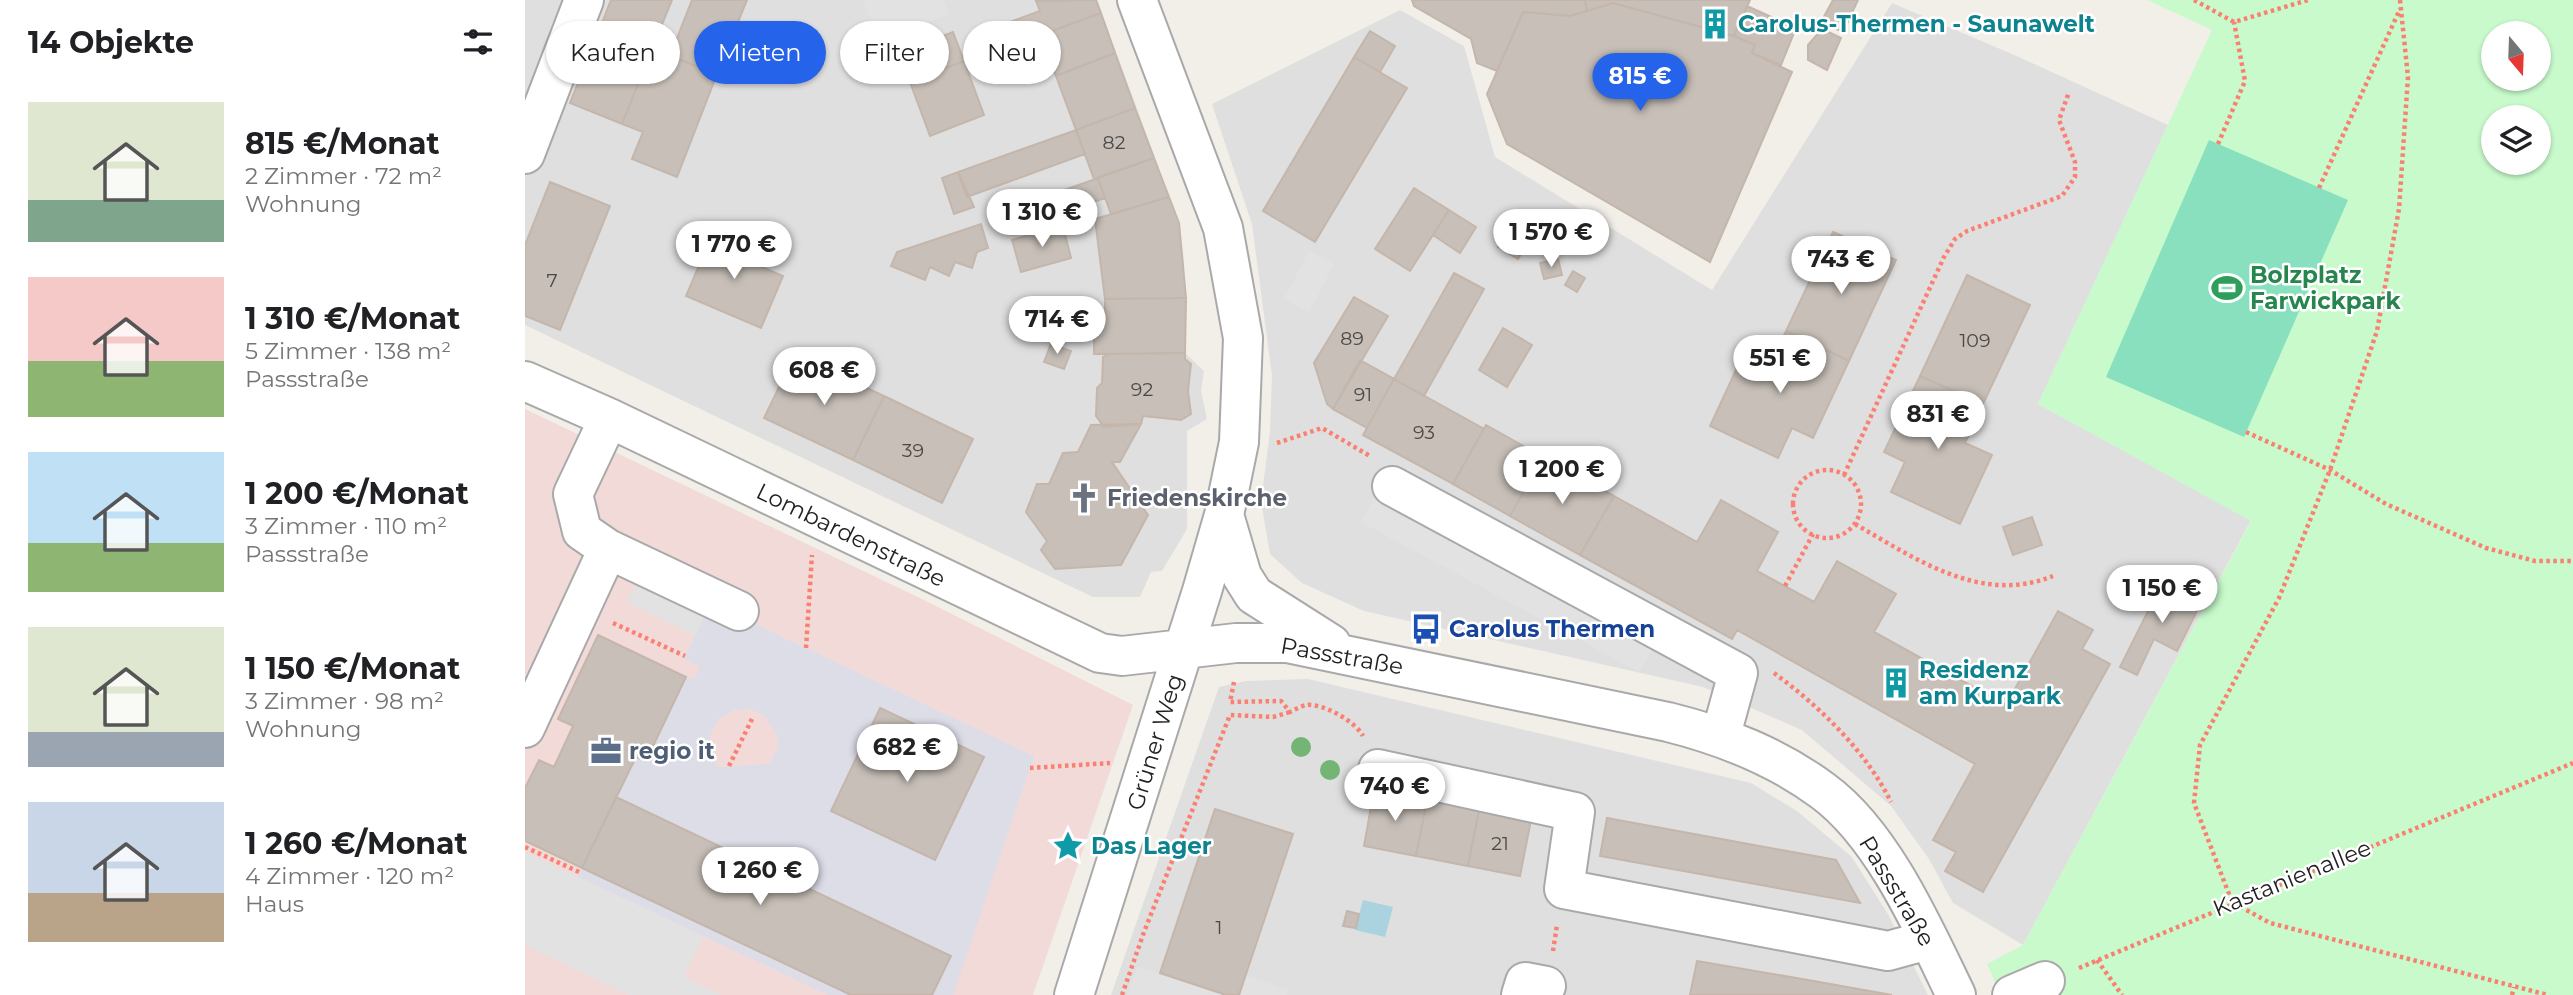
<!DOCTYPE html>
<html lang="de">
<meta charset="utf-8">
<style>
:root{--surface:#fff;--page:#f2f2f2;--text:#202124;--muted:#757577;--accent:#2563eb}
body{margin:0;font-family:Montserrat,sans-serif;background:var(--page);color:var(--text);height:100vh;display:flex;flex-direction:column;font-size:26px;white-space:nowrap}
*{box-sizing:border-box;margin:0}
p{font-size:23px;color:var(--muted)}
.icon{flex:none;width:38px;height:38px;fill:none;stroke:currentColor;stroke-width:2;stroke-linecap:round;stroke-linejoin:round}
.map{position:relative;flex:1;overflow:hidden}
.drawer{display:flex;flex-direction:column;background:var(--surface);width:525px}
.drawer>*{flex:none}
.hud{position:absolute;left:21px;top:21px;width:665px;height:63px;display:flex;gap:14px}
.needle{width:46px;rotate:161deg}
.fabs{position:absolute;left:1956px;top:21px;display:grid;gap:14px}
.fabs a{display:grid;place-items:center;width:70px;height:70px;border-radius:50%;background:var(--surface);box-shadow:0 2px 5px #0004;font-size:35px}
.price{position:absolute;translate:-50% -60px;padding:0 16px;border-radius:24px;background:#fff;color:#222;font-size:23px;line-height:46px;filter:drop-shadow(0 2px 4px #0008)}
.price::after{content:'';position:absolute;left:50%;top:42px;width:21px;height:16px;margin-left:-10px;background:inherit;clip-path:polygon(0 0,100% 0,50% 100%)}
.price.current{background:var(--accent);color:#fff}
ul{padding:0;list-style:none}
li{display:flex;align-items:center;gap:21px;height:175px;padding:0 28px}
li span{display:grid;place-items:center;flex:none;width:196px;height:140px;border-radius:0px;color:#555}
li>.icon{margin-inline-start:auto}
span .icon{width:84px;height:84px;fill:#fffc;stroke-width:1}
li b{font-size:30px}
h2{display:flex;justify-content:space-between;align-items:center;height:84px;padding:0 28px;font-size:30px}
.tag{padding:0 24px;border-radius:32px;background:var(--surface);box-shadow:0 2px 5px #0004;font-size:24px;line-height:63px}
.tag.current{background:var(--accent);color:#fff}
main{display:flex;flex:1;min-height:0}
.map>svg:first-child{display:block}
.residential{fill:#e0dfdf}
.commercial{fill:#f2dad9}
.park{fill:#c8facc;fill-rule:evenodd}
.pitch{fill:#88e0be}
.parking{fill:#e2e2e2}
.plaza{fill:#dddde8;fill-rule:evenodd}
.water{fill:#aad3df}
.building{fill:#c7bfb8;stroke:#c4b6ab;stroke-width:2}
.lines{fill:none;stroke-linecap:round;stroke-linejoin:round}
.minor-casing{stroke:#a9a9a9;stroke-width:42}
.path{stroke:#fa8072;stroke-width:4.5;stroke-dasharray:3.5 3.5;stroke-linecap:butt}
.minor{stroke:#fff;stroke-width:38}
.tree{fill:#74b475}
.labels{text-anchor:middle;dominant-baseline:central;stroke-width:5;stroke-linejoin:round;paint-order:stroke}
.number-label{font-size:19px;fill:#4b4948}
.culture-label{font-size:23px;font-weight:bold;fill:#0d838f;stroke:#fff;text-anchor:start}
.leisure-label{font-size:23px;font-weight:bold;fill:#27864d;stroke:#fff;text-anchor:start}
.worship-label{font-size:23px;font-weight:bold;fill:#5b616d;stroke:#fff;text-anchor:start}
.street-label{font-size:23px;fill:#222;stroke:#fff}
.transit-label{font-size:23px;font-weight:bold;fill:#164399;stroke:#fff;text-anchor:start}
.service-label{font-size:23px;font-weight:bold;fill:#4e5e75;stroke:#fff;text-anchor:start}
</style>
<main>
<section class="drawer">
<h2>14 Objekte<svg class="icon" aria-label="filters" viewBox="0 0 24 24"><path d="M4 7h16M4 17h16"/><circle cx="9" cy="7" r="2"/><circle cx="15" cy="17" r="2"/></svg></h2>
<ul>
<li><span style="background:linear-gradient(#dfe7d0 70%,#7fa58c 0)"><svg class="icon" aria-label="home" viewBox="0 0 24 24"><path d="M3 11l9-7 9 7M6 9v11h12V9"/></svg></span><div><b>815 €/Monat</b><p>2 Zimmer · 72 m²</p><p>Wohnung</p></div></li>
<li><span style="background:linear-gradient(#f6c9c9 60%,#8fb573 0)"><svg class="icon" aria-label="home" viewBox="0 0 24 24"><path d="M3 11l9-7 9 7M6 9v11h12V9"/></svg></span><div><b>1 310 €/Monat</b><p>5 Zimmer · 138 m²</p><p>Passstraße</p></div></li>
<li><span style="background:linear-gradient(#bfe0f5 65%,#8fb573 0)"><svg class="icon" aria-label="home" viewBox="0 0 24 24"><path d="M3 11l9-7 9 7M6 9v11h12V9"/></svg></span><div><b>1 200 €/Monat</b><p>3 Zimmer · 110 m²</p><p>Passstraße</p></div></li>
<li><span style="background:linear-gradient(#dfe7d0 75%,#9aa5b1 0)"><svg class="icon" aria-label="home" viewBox="0 0 24 24"><path d="M3 11l9-7 9 7M6 9v11h12V9"/></svg></span><div><b>1 150 €/Monat</b><p>3 Zimmer · 98 m²</p><p>Wohnung</p></div></li>
<li><span style="background:linear-gradient(#c9d6e8 65%,#b9a48a 0)"><svg class="icon" aria-label="home" viewBox="0 0 24 24"><path d="M3 11l9-7 9 7M6 9v11h12V9"/></svg></span><div><b>1 260 €/Monat</b><p>4 Zimmer · 120 m²</p><p>Haus</p></div></li>
</ul>
</section>
<div class="map">
<svg width="2048" height="995" viewBox="0 0 2048 995">
<rect width="100%" height="100%" fill="#f2efe9"/>
<path class="residential" d="M0,0H572L654,223L659,261L660,353L679,371L676,391L682,419L662,431V529L637,571L626,572L615,597H568L0,325Z
M1367,3L1487,54L1643,125L1513,404L1726,520L1498,945L1428,903L1404,859L1366,806L1277,730L1178,687L839,611L777,583L745,554L736,502L745,431L747,376L727,224L687,104L875,10L939,46L970,157L1187,290Z
M783,679L1226,783L1272,811L1326,856L1363,914L1403,995H586L694,687L721,681Z"/>
<path class="commercial" d="M0,409L403,602L608,705L508,995H0Z"/>
<path class="park" d="M1622,0H2048V995H1476L1462,964L1498,945L1726,521L1513,404L1687,30ZM1969,33H2014V79H1969ZM1969,117H2014V163H1969Z"/>
<path class="pitch" d="M1684,140L1823,200L1719,437L1581,377Z"/>
<path class="parking" d="M338,0H419L424,14L353,41Z
M784,251L809,264L784,312L759,299Z
M858,481L1137,632L1114,672L836,522Z
M114,578L182,611L171,636L102,602Z
M0,852L178,936L159,977L195,995H104L0,945Z
M613,966L635,973L701,995H602Z
M721,975L764,990L762,995H714Z"/>
<path class="plaza" d="M186,603L509,756L428,995H407L426,955L91,797L111,757L121,761L161,677L169,680L175,667L159,659ZM355,708L459,757L410,860L306,811ZM225,709L237,714L246,725L253,736V747L244,764L193,767L185,751V735L194,719L209,710Z
M57,868L326,995H303L52,876Z"/>
<path class="water" d="M838,900L868,907L860,937L830,930Z"/>
<path class="building" d="M86,0H147L127,49L75,28Z
M167,0H222L192,74L145,56Z
M571,0L576,13L479,49L471,27L515,11L511,1Z
M887,0H1060L1062,11L1045,16L998,12L972,71L952,63L946,39L889,6Z
M1060,0H1225L1209,36L1088,3L1062,11Z
M1308,0H1333L1318,32L1296,22Z
M1088,3L1209,36L1230,45L1227,53L1267,72L1185,262L982,144L962,94L998,12L1045,16Z
M1222,6L1271,28L1256,65L1227,53L1230,45L1209,36Z
M576,13L590,53L531,76L522,54L486,67L479,49Z
M75,28L127,49L97,124L45,103Z
M1297,29L1316,38L1302,70L1283,60V45Z
M845,31L870,46L855,72L829,57Z
M428,32L439,61L385,82L374,52Z
M127,49L192,74L152,177L107,159L118,132L97,124Z
M590,53L610,108L551,130L531,76Z
M829,57L882,88L790,242L738,211Z
M439,61L459,115L405,136L385,82Z
M610,108L629,158L569,179L551,130Z
M551,130L560,154L442,197L433,172Z
M629,158L644,197L586,214L573,178Z
M433,172L449,207L429,214L417,178Z
M573,178L580,198L552,208L556,220L505,235L494,206Z
M25,182L85,206L35,330L0,316V245Z
M889,188L924,210L885,271L850,249Z
M644,197L654,223L661,298L580,299L570,219Z
M924,210L951,227L935,253L908,235Z
M987,223L1007,235L993,259L973,247Z
M456,224L463,248L452,252L447,268L430,262L424,276L405,267L400,280L366,266L372,252Z
M538,226L546,258L496,272L487,240Z
M190,228L218,240L211,256L258,276L236,328L161,296Z
M1308,232L1371,260L1324,361L1261,331Z
M1033,259L1037,275L1019,279L1015,263Z
M1048,271L1060,278L1052,292L1040,285Z
M929,273L959,289L899,396L869,379Z
M1442,275L1505,305L1458,404L1395,376Z
M829,297L863,316L808,409L802,404L789,363Z
M661,298L660,353L569,354V320H580V299Z
M978,328L1007,345L982,387L954,370Z
M1261,331L1324,361L1288,438L1267,428L1253,458L1185,426L1217,357L1243,370Z
M526,344L546,351L539,369L519,362Z
M660,353V359L666,364L663,391L666,414L656,420L618,416L616,424L579,427L571,416L572,388L577,383L578,357L584,354Z
M270,354L359,396L328,460L239,418Z
M835,360L869,379L842,428L808,409Z
M1395,376L1458,404L1440,443L1467,455L1435,524L1366,492L1380,462L1359,452Z
M869,379L959,429L928,484L838,435Z
M359,396L448,439L417,503L328,460Z
M616,424L595,462H587L623,515L596,565L530,569L516,550L522,541L501,512L512,484H524L538,453L553,452L566,425Z
M961,425L1018,457L985,516L928,484Z
M1018,457L1089,496L1055,555L985,516Z
M1089,496L1172,542L1196,500L1253,532L1232,571L1289,602L1312,561L1371,594L1349,632L1481,705L1533,611L1568,630L1557,649L1585,664L1458,892L1420,871L1431,852L1408,840L1450,764L1212,630L1207,639L1055,555Z
M1507,517L1517,545L1488,555L1478,527Z
M1639,579L1658,588L1655,594L1675,605L1652,651L1629,639L1612,675L1595,667Z
M73,635L161,677L121,761L111,757L57,868L0,841V788L14,760L29,767L48,726L33,719Z
M355,708L459,757L410,860L306,811Z
M849,790L902,800L891,856L839,846Z
M91,797L426,956L407,995H326L57,868Z
M902,800L954,810L943,866L891,856Z
M690,809L768,834L714,995H701L635,973Z
M954,810L1006,820L995,876L943,866Z
M1082,818L1311,860L1335,903L1075,856Z
M822,911L834,914L831,928L818,926Z
M1172,961L1283,980L1367,995H1165Z"/>
<g class="lines">
<g class="minor-casing">
<path id="minor" d="M0,154L59,0
M0,381L84,418L575,653L597,656L711,643H762L1143,722C1199,736 1251,756 1298,791C1358,835 1399,929 1431,995
M84,418L48,494L57,531L83,549L214,611
M867,486L1213,673L1196,735
M699,515L717,576L729,595L806,644
M0,728L83,549
M853,769L1050,812L1039,889L1363,951L1403,940
M549,995L677,591L699,515L714,442L718,338L698,228L612,0
M996,995L1000,982L1021,986
M1487,995L1520,981"/>
</g>
<path class="path" d="M1669,0L1709,22L1783,0
M1875,0L1883,77L1874,209L1852,331L1805,470L1754,598L1675,745L1669,803L1707,902L1745,923L2023,995
M1693,144L1720,81L1709,22
M1794,188L1875,9
M1721,432L1805,470L1861,504L1961,548L2010,561H2048
M752,443L797,428L845,456
M1268 504a34 34 0 1 1 68 0a34 34 0 1 1-68 0Z
M1319,475L1419,257L1430,239L1442,231L1537,196L1550,177V162L1534,120L1544,92
M1330,524C1391,559 1456,605 1528,576
M1260,586L1288,534
M88,623L160,656
M281,648L287,555
M1249,673C1294,706 1341,751 1366,802
M709,682L705,702L756,701L765,712C769,710 776,706 781,705C798,703 830,721 838,736
M204,766L227,719
M505,768L585,763
M0,847L54,872
M1028,951L1032,925
M1572,960L1597,995
M1554,968L2048,763
M597,995L619,932L705,715L748,717L765,712
M1987,995L1989,987"/>
<use href="#minor" class="minor"/>
</g>
<g class="tree">
<circle cx="776" cy="747" r="10"/>
<circle cx="805" cy="770" r="10"/>
</g>
<defs>
<g id="building-bare" transform="scale(2.415)"><path d="M-4-6H4V6H1V3H-1V6H-4ZM-2.5-4.3h1.7v1.8h-1.7ZM.8-4.3h1.7v1.8H.8ZM-2.5-1h1.7V.8h-1.7ZM.8-1h1.7V.8H.8Z" fill="#0f9aa8" stroke="#fff" stroke-width="2.5" paint-order="stroke"/></g>
<g id="stadium-bare" transform="scale(2.415)"><path d="M0-5a6.5 5 0 1 0 0 10a6.5 5 0 1 0 0-10ZM-3.5-1.8h7v3.6h-7Z" fill="#2e9e5b" stroke="#fff" stroke-width="2.5" paint-order="stroke"/></g>
<g id="church-bare" transform="scale(2.415)"><path d="M-1.2-6h2.4v3.5h3.3v2.4h-3.3V6h-2.4V-.1h-3.3v-2.4h3.3Z" fill="#6b7280" stroke="#fff" stroke-width="2.5" paint-order="stroke"/></g>
<g id="bus-bare" transform="scale(2.415)"><path d="M-5-6H5V4H4V6H2V4H-2V6H-4V4H-5ZM-3.5-4V0h7V-4ZM-3.5 1.2v1.5H-2V1.2ZM2 1.2v1.5H3.5V1.2Z" fill="#1a4fb4" stroke="#fff" stroke-width="2.5" paint-order="stroke"/></g>
<g id="office-bare" transform="scale(2.415)"><path d="M-6-3h4V-5.5h4V-3h4V5H-6ZM-1-4.5V-3h2v-1.5ZM-6 0V1H6V0Z" fill="#5c6f8a" stroke="#fff" stroke-width="2.5" paint-order="stroke"/></g>
<g id="sight-bare" transform="scale(2.415)"><path d="M0-6L1.8-2.2L6-1.7L2.9 1.2L3.7 5.4L0 3.3L-3.7 5.4L-2.9 1.2L-6-1.7L-1.8-2.2Z" fill="#0f9aa8" stroke="#fff" stroke-width="2.5" paint-order="stroke"/></g>
</defs>
<g fill-rule="evenodd">
<use href="#building-bare" x="1190" y="24"/>
<use href="#stadium-bare" x="1702" y="288"/>
<use href="#church-bare" x="559" y="498"/>
<use href="#bus-bare" x="901" y="629"/>
<use href="#building-bare" x="1371" y="683"/>
<use href="#office-bare" x="81" y="751"/>
<use href="#sight-bare" x="543" y="846"/>
</g>
<g class="labels">
<g class="number-label">
<text x="589" y="142">82</text>
<text x="27" y="280">7</text>
<text x="827" y="338">89</text>
<text x="1450" y="340">109</text>
<text x="617" y="389">92</text>
<text x="838" y="394">91</text>
<text x="899" y="432">93</text>
<text x="388" y="450">39</text>
<text x="975" y="843">21</text>
<text x="694" y="927">1</text>
</g>
<g class="culture-label">
<text x="1213" y="24">Carolus-Thermen - Saunawelt</text>
<text x="1394" y="670">Residenz<tspan x="1394" dy="26">am Kurpark</tspan></text>
<text x="566" y="846">Das Lager</text>
</g>
<g class="leisure-label">
<text x="1725" y="275">Bolzplatz<tspan x="1725" dy="26">Farwickpark</tspan></text>
</g>
<g class="worship-label">
<text x="582" y="498">Friedenskirche</text>
</g>
<g class="street-label">
<text transform="translate(326 535) rotate(26)">Lombardenstraße</text>
<text transform="translate(817 656) rotate(10)">Passstraße</text>
<text transform="translate(630 742) rotate(-73)">Grüner Weg</text>
<text transform="translate(1767 878) rotate(-22)">Kastanienallee</text>
<text transform="translate(1372 891) rotate(59)">Passstraße</text>
</g>
<g class="transit-label">
<text x="924" y="629">Carolus Thermen</text>
</g>
<g class="service-label">
<text x="104" y="751">regio it</text>
</g>
</g>
</svg>
<div class="fabs">
<a><svg class="needle" viewBox="-14 -14 28 28"><path d="M0-13l5 13h-10z" fill="#e53935"/><path d="M0 13l5-13h-10z" fill="#757577"/></svg></a>
<a><svg class="icon" aria-label="layers" viewBox="0 0 24 24"><path d="M12 4l9 5-9 5-9-5zM3 14l9 5 9-5"/></svg></a>
</div>
<b class="price current" style="left:1115px;top:113px">815 €</b>
<b class="price" style="left:517px;top:249px">1 310 €</b>
<b class="price" style="left:1026px;top:269px">1 570 €</b>
<b class="price" style="left:209px;top:281px">1 770 €</b>
<b class="price" style="left:1316px;top:296px">743 €</b>
<b class="price" style="left:532px;top:356px">714 €</b>
<b class="price" style="left:1255px;top:395px">551 €</b>
<b class="price" style="left:299px;top:407px">608 €</b>
<b class="price" style="left:1413px;top:451px">831 €</b>
<b class="price" style="left:1037px;top:506px">1 200 €</b>
<b class="price" style="left:1637px;top:625px">1 150 €</b>
<b class="price" style="left:382px;top:784px">682 €</b>
<b class="price" style="left:870px;top:823px">740 €</b>
<b class="price" style="left:235px;top:907px">1 260 €</b>
<div class="hud">
<a class="tag">Kaufen</a>
<a class="tag current">Mieten</a>
<a class="tag">Filter</a>
<a class="tag">Neu</a>
</div>
</div>
</main>
